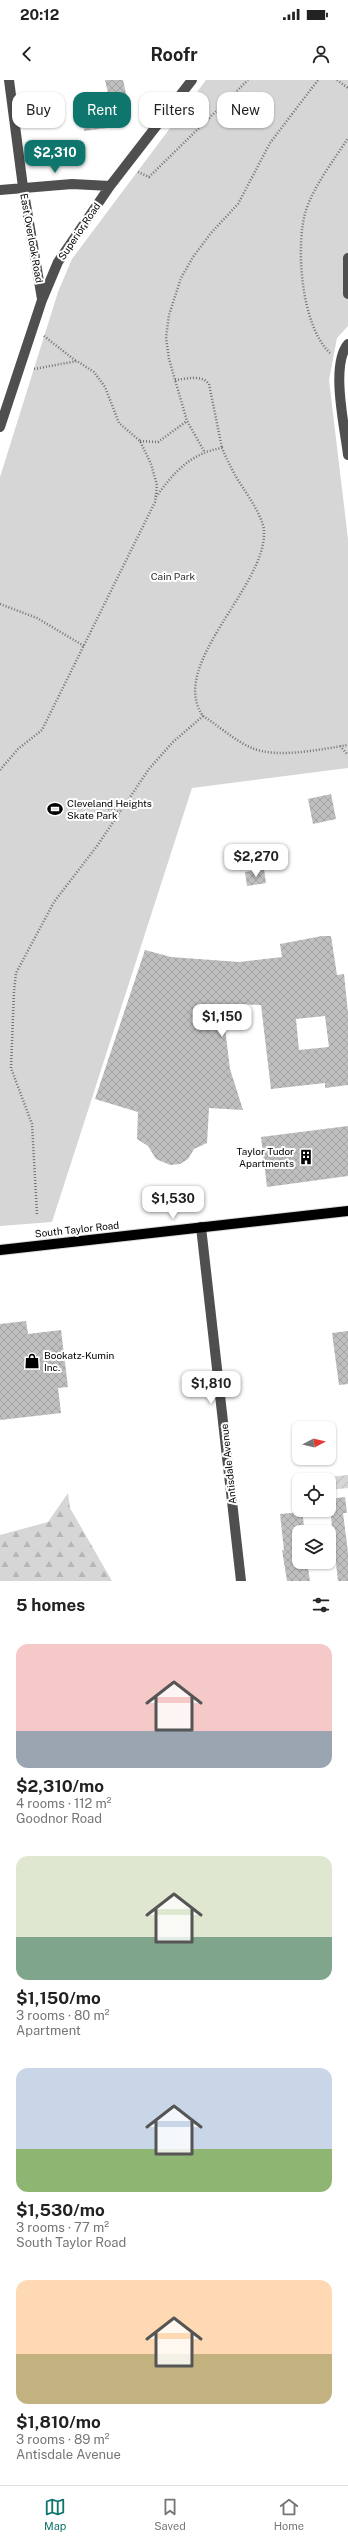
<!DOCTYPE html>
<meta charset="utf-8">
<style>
:root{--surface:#fff;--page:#f2f2f2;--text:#222;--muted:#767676;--line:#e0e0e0;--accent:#0f766e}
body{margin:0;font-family:"Public Sans",sans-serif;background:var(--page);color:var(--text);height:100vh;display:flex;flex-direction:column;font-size:15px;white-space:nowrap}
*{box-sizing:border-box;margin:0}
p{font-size:13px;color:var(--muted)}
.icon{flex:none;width:22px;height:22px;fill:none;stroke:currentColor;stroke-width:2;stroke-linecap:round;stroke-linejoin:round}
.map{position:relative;height:1501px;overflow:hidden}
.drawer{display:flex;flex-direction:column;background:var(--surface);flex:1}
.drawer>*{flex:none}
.top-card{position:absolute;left:12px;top:12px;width:324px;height:36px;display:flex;gap:8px}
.needle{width:26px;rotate:83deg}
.tools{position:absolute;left:292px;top:1341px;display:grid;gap:8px}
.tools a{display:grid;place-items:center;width:44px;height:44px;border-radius:8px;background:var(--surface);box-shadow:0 1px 3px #0004;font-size:20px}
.price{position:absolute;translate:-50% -34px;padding:0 9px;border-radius:8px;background:#fff;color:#222;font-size:13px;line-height:26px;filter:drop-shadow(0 1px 2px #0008)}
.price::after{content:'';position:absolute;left:50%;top:24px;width:12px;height:9px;margin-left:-6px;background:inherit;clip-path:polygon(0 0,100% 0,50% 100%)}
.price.on{background:var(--accent);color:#fff}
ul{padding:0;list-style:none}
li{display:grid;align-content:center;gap:8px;height:212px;padding:0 16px}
li span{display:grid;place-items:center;height:124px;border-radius:12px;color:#555}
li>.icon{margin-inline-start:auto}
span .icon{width:72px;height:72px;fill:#fffc;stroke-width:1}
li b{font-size:17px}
h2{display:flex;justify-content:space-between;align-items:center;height:48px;padding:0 16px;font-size:17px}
.tag{padding:0 14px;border-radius:12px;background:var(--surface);box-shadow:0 1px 3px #0004;font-size:14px;line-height:36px}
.tag.on{background:var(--accent);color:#fff}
.status{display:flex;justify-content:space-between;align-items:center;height:28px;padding:0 20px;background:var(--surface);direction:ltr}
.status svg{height:11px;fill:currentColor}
header{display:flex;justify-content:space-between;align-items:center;height:52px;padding:0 16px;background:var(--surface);font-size:18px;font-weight:700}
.dock{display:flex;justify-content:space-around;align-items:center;height:56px;border-top:1px solid var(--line);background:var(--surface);font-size:11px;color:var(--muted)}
.dock a{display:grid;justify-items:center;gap:2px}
.dock .on{color:var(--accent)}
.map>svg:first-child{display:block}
.forest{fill:url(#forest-firs)}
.park{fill:#d6d6d6}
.garden{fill:url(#garden-furrows)}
.building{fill:url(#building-cross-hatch);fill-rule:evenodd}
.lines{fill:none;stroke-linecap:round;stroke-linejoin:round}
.major-casing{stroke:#dbdbdb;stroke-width:12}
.path{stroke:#717171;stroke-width:2.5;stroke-dasharray:1 2;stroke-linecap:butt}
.minor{stroke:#4f4f4f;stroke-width:10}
.major{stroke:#000;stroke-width:10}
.labels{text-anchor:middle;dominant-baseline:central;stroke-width:4;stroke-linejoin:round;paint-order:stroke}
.street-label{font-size:10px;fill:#000;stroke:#fff}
.park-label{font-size:10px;fill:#2d2d2d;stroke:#fff}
.poi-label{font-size:10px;fill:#000;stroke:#fff;text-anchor:start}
</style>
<div class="status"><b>20:12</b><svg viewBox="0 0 49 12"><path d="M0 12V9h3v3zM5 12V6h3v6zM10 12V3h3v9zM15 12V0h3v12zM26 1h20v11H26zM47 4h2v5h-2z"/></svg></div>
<header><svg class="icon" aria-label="back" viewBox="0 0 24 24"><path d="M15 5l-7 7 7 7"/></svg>Roofr<svg class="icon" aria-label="person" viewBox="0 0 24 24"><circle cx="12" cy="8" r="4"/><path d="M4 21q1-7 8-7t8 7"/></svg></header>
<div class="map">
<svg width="348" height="1501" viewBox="0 0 348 1501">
<defs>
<pattern id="forest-firs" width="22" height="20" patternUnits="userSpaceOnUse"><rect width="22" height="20" fill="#d6d6d6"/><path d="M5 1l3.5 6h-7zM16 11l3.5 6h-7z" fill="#b6b6b6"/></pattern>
<pattern id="garden-furrows" width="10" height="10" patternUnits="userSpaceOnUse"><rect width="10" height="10" fill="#d6d6d6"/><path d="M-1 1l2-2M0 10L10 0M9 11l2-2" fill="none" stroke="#b6b6b6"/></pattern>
<pattern id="building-cross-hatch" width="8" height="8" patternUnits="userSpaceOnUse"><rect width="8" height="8" fill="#bfbfbf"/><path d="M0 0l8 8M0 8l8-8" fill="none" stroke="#a2a2a2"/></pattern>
</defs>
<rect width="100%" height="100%" fill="#fff"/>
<path class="forest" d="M68,1413L70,1428L112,1501H0V1455L48,1442Z"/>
<path class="park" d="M206,0H348V246L337,258L329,300L348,459V688L192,708L52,1142L0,1146V397L58,212L72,179Z"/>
<path class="garden" d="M348,1395V1408L329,1410V1400H302Z"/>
<path class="building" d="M105,0H123L127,18L131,20L115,47L84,51L82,29L111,26Z
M331,714L336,739L313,744L308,719Z
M264,789L266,803L247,806L245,792Z
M322,856H331L337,895L344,894L348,933V1005L325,1008V1003L271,1009L261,925L222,924L230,989L243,1030L209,1028L207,1063L194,1069L188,1079L180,1084L170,1085L156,1079L148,1066L137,1059L138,1032L95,1019L145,870L171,877L239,882L282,877L280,864ZM325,936L329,967L299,970L296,939Z
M348,1046V1096L267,1107L261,1057Z
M26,1241L28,1254L61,1250L68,1307L58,1308L61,1333L0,1340V1244Z
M348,1251V1304L339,1305L332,1253Z
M345,1417L347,1433H343L348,1472V1501H338L329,1419Z
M302,1432L305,1452H299V1482H307L310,1501H287L282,1470H284L280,1434Z"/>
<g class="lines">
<g class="major-casing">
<path id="major" d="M0,1170L348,1131"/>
</g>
<path class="path" d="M337,0L348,8
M138,92L149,97L248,0
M44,256L76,281
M330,273C301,246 295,165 306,130C315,104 334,80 348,58
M175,300C187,299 201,294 209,304L222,368
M140,361L158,362L187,341
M204,371L187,341L169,279L166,257L169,235L181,198L193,177L211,153L238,124L270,63L318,0
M0,524L37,538L84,566
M203,636C219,646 235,661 252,668C277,679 322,669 348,665
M340,666L348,675
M0,690L18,669L42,650L155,422L157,405L151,384L140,361L119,343L105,307L94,292L77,281L34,289
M97,725L119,732
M37,1134L32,1044L11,988L14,911L16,893L54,822L97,766L149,689L173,662L203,636C167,585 267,506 264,451C263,435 243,409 235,395C230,386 226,377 222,368C191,373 174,392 156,417"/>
<path class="minor" d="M9,0L23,107L42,219
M0,110L72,104L110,106
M348,178V214
M348,264C330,285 345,348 348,375
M0,347L42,220L58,182L110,106L192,0
M201,1147L241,1501"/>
<use href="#major" class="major"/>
</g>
<defs>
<g id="stadium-bare" transform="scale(1.2)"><path d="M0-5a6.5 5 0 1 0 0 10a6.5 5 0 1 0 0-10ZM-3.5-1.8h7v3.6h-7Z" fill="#000" stroke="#fff" stroke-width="2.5" paint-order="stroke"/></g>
<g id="building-bare" transform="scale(1.2)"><path d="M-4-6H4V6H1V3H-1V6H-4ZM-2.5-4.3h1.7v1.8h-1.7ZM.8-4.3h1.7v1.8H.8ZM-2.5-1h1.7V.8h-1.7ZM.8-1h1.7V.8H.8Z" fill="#000" stroke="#fff" stroke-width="2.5" paint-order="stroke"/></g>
<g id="shop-bare" transform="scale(1.2)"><path d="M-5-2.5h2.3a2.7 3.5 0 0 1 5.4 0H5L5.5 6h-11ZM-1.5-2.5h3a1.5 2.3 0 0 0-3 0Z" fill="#000" stroke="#fff" stroke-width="2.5" paint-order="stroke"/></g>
</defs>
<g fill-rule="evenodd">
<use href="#stadium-bare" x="55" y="729"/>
<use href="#building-bare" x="306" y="1077"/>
<use href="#shop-bare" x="32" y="1281"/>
</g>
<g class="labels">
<g class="street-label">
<text transform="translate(79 151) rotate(-56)">Superior Road</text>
<text transform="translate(32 158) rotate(80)">East Overlook Road</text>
<text transform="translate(77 1149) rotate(-6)">South Taylor Road</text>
<text transform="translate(228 1384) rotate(-96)">Antisdale Avenue</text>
</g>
<g class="park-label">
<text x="173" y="496">Cain Park</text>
</g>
<g class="poi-label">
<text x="67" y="723">Cleveland Heights<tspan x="67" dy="12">Skate Park</tspan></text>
<text x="294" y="1071" text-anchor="end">Taylor Tudor<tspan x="294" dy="12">Apartments</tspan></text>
<text x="44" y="1275">Bookatz-Kumin<tspan x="44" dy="12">Inc.</tspan></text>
</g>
</g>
</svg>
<div class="tools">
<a><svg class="needle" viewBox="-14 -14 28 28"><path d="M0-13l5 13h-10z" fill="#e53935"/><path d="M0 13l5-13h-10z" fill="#767676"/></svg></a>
<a><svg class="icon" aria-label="locate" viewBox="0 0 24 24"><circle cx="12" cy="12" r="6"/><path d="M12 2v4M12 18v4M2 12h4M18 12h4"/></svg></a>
<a><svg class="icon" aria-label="layers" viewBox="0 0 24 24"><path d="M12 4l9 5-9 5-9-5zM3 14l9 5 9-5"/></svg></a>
</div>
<b class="price on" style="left:55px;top:94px">$2,310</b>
<b class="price" style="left:256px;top:798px">$2,270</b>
<b class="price" style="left:222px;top:958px">$1,150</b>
<b class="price" style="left:173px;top:1140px">$1,530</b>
<b class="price" style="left:211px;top:1325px">$1,810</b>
<div class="top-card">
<a class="tag">Buy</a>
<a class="tag on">Rent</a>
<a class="tag">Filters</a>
<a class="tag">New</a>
</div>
</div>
<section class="drawer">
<h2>5 homes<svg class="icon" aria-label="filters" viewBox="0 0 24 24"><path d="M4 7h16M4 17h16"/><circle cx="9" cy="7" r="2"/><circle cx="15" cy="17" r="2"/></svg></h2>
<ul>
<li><span style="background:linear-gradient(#f6c9c9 70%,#9aa5b1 0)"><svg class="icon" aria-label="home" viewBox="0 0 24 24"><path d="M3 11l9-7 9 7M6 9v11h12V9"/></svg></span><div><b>$2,310/mo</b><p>4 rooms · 112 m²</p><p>Goodnor Road</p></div></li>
<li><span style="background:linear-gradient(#dfe7d0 65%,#7fa58c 0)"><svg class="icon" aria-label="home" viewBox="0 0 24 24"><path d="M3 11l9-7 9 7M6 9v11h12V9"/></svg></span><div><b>$1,150/mo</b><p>3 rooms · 80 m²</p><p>Apartment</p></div></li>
<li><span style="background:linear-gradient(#c9d6e8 65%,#8fb573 0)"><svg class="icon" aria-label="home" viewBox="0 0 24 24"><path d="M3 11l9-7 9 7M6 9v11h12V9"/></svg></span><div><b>$1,530/mo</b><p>3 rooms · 77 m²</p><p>South Taylor Road</p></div></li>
<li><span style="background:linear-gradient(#ffd9b3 60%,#c2b280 0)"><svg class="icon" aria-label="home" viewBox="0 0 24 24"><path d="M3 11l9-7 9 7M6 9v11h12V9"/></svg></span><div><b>$1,810/mo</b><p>3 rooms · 89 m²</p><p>Antisdale Avenue</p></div></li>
</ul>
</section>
<nav class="dock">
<a class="on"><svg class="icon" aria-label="map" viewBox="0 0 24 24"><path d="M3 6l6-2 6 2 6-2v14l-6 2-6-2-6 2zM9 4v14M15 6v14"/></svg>Map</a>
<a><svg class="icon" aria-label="saved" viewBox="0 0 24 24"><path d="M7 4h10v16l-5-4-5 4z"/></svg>Saved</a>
<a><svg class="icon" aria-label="home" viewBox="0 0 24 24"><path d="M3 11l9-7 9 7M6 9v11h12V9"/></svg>Home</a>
</nav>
